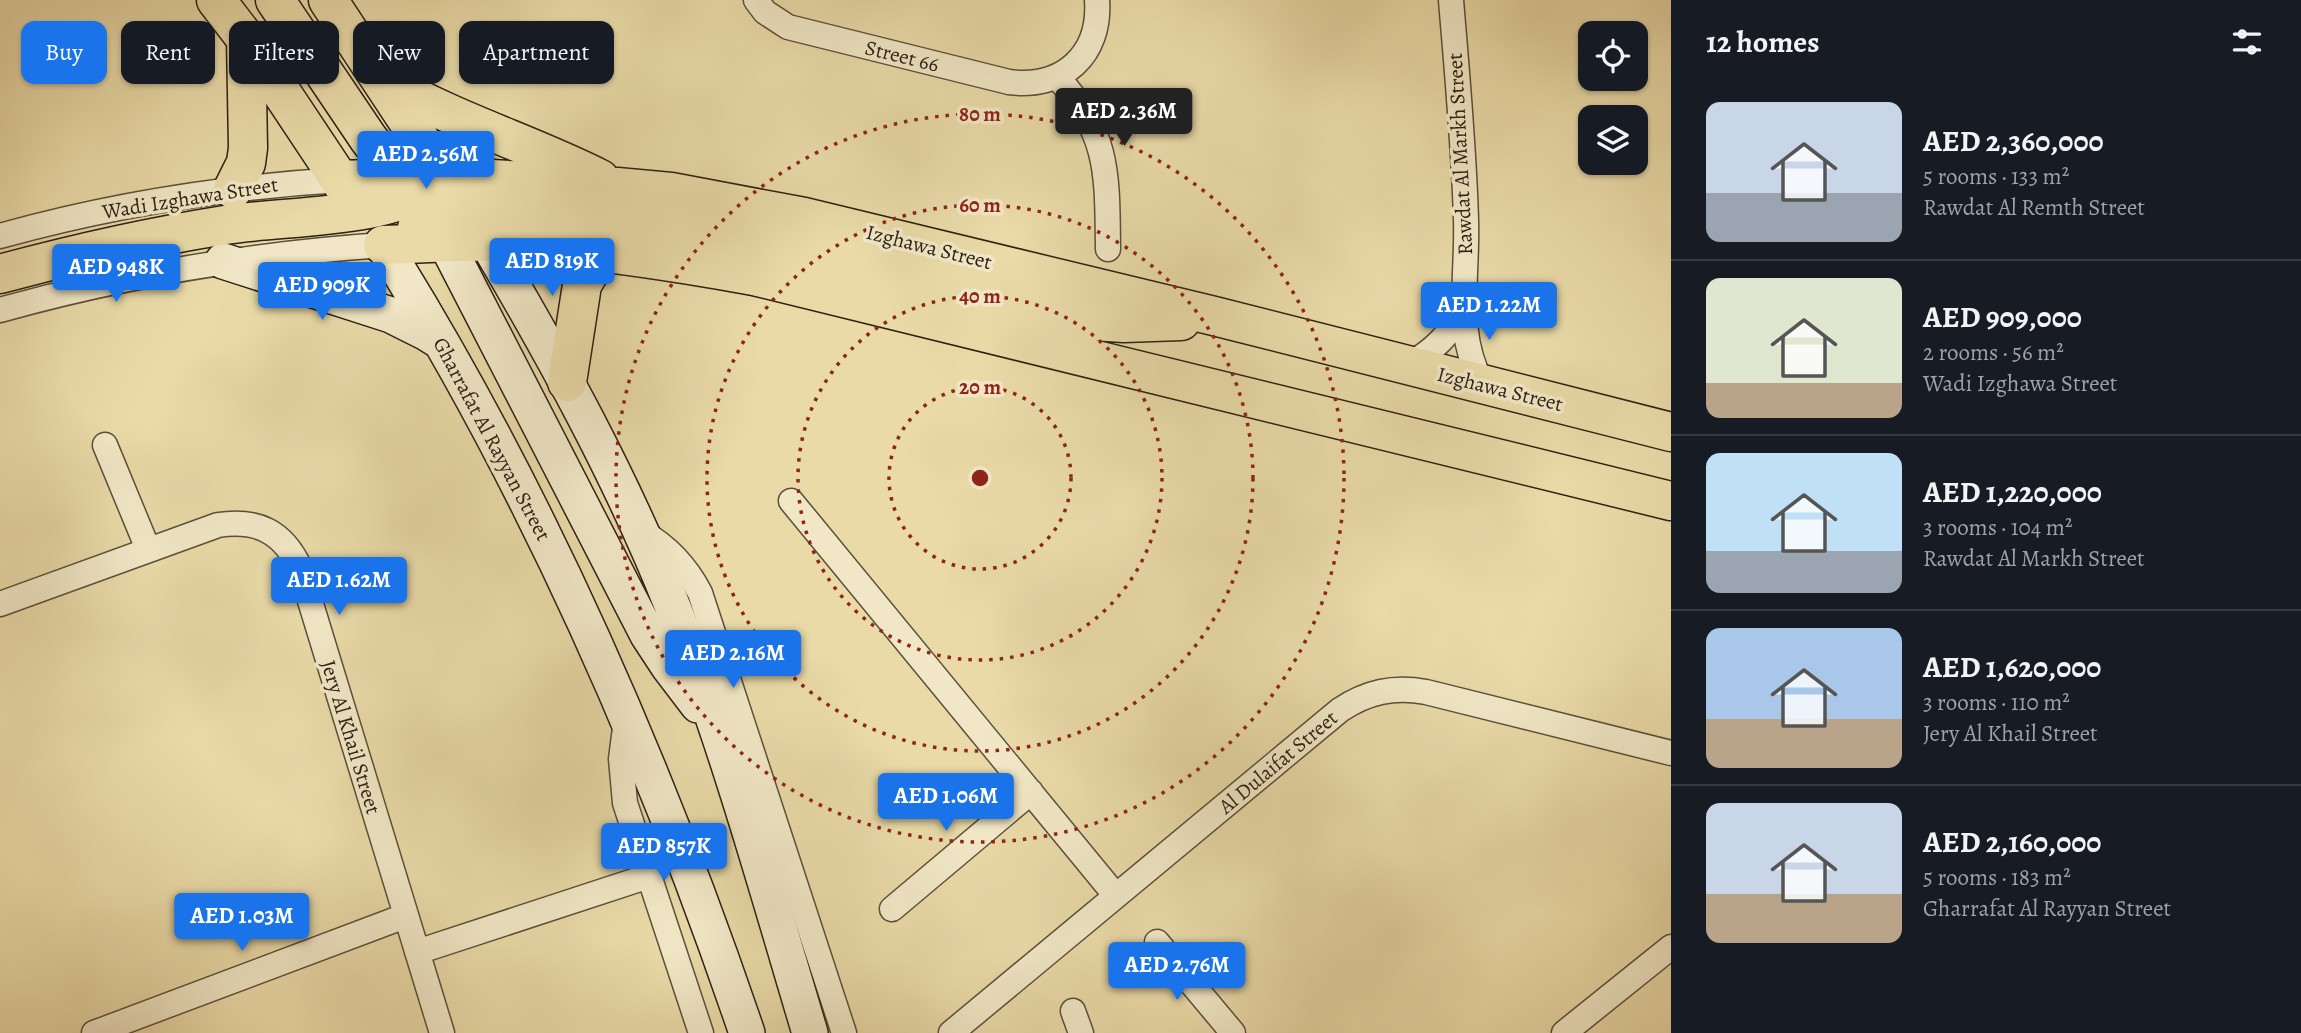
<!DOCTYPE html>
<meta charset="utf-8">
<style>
:root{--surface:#171b24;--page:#242831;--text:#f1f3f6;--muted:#9ea1a6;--line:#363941;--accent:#1a73e8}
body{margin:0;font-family:Alegreya,serif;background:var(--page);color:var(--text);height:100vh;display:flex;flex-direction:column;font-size:26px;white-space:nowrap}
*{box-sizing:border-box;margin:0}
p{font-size:23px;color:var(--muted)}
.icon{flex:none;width:38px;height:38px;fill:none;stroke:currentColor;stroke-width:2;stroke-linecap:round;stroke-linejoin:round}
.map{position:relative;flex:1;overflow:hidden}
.drawer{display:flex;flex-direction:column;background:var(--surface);width:630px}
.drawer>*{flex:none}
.banner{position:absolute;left:21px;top:21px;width:665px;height:63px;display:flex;gap:14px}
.buttons{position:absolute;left:1578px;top:21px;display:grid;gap:14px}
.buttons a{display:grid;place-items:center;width:70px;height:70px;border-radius:14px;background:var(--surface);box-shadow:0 2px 5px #0004;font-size:35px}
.price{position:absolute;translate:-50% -60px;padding:0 16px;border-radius:7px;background:var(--accent);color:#fff;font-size:23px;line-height:46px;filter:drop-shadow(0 2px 4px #0008)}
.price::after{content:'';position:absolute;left:50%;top:42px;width:21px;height:16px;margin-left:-10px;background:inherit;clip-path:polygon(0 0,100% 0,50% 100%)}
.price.selected{background:#222;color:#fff}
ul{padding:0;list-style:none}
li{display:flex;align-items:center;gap:21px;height:175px;padding:0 35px}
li+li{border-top:2px solid var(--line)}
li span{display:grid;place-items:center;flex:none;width:196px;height:140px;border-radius:14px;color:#555}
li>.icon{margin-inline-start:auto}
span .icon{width:84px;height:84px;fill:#fffc;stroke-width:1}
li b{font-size:30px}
h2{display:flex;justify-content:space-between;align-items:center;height:84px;padding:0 35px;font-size:30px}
.pill{padding:0 24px;border-radius:14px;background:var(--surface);box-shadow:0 2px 5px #0004;font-size:24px;line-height:63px}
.pill.selected{background:var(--accent);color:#fff}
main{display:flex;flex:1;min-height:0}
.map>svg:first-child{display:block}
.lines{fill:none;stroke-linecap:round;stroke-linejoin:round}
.street-casing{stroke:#5c4f39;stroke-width:27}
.secondary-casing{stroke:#2d2114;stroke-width:38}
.primary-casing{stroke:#2d2114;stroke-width:41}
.street{stroke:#f1e7c6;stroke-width:24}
.secondary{stroke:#f1e7c6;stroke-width:35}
.primary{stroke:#e9daa8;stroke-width:38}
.ring{fill:none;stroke:#8f2418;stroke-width:3.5;stroke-dasharray:3.5 7}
.labels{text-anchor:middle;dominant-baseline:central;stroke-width:7;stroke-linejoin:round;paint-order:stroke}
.street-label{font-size:21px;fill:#2d2114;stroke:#f1e7c6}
.centre{fill:#8f2418;stroke:#f1e7c6;stroke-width:3.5}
.ring-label{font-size:21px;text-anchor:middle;font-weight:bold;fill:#8f2418;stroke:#f1e7c6;stroke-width:7;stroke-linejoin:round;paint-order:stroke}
</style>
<main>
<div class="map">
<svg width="1671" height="1033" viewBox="0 0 1671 1033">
<rect width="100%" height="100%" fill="#e9daa8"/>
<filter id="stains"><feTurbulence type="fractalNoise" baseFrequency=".00286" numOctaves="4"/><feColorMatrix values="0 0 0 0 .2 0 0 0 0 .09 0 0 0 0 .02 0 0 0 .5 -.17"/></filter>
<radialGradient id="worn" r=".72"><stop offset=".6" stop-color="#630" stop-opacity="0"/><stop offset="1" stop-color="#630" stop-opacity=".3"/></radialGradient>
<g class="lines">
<g class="street-casing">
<path id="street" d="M756,0L765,12L788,27L1009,82C1063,89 1101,55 1097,0
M1451,0C1457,73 1464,147 1466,220C1468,277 1454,332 1482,384
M1057,77C1110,134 1107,176 1108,249
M0,236C111,205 225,187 340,180
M0,310C125,275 253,254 383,245
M1408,365C1434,351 1450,334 1464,308
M105,445L148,549
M791,501L1116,896
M642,532C668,547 686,566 700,593L844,1033
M0,604L218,525C258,519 283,532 300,568L442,1033
M626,720L621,759L625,803L701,1033
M892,909L1031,792
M1157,942L1233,1033
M417,952L649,876
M1073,1011L1081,1033
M94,1033L405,916
M951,1033L1340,710C1367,692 1393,686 1426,692L1671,753
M1564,1033L1671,947"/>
</g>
<g class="secondary-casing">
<path id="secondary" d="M427,226L446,243L648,635L669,667L698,705
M487,242C556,359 622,479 672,605C727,744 767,889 810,1033
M383,245C537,491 654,759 747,1033
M223,261L391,315L425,332L441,342"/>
</g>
<g class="primary-casing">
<path id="primary" d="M216,0L246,39L353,200
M275,0L368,138L410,193
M328,0L456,194
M384,80C452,121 529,143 600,179
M340,180L396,178L492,179L617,187L671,192L804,217L1214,316L1671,432
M233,189L246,163L248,148L246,39
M417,228L470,215L588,218L646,224L767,243L1093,321L1124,323L1181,321
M383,245C418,244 454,241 489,242C579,247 666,260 754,276L1671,501
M0,274C74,254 149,237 225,225C290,215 383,220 438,183
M567,382L582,285L596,261L607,252"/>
</g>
<use href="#street" class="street"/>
<use href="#secondary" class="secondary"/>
<use href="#primary" class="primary"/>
</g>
<g class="ring">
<circle cx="980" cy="478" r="91"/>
<circle cx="980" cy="478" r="182"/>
<circle cx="980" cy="478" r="273"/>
<circle cx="980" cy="478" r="364"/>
</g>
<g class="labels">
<g class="street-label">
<text transform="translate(902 56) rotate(14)">Street 66</text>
<text transform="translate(1460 154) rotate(-93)">Rawdat Al Markh Street</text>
<text transform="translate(190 198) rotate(-9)">Wadi Izghawa Street</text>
<text transform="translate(929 247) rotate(14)">Izghawa Street</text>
<text transform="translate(1500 389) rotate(14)">Izghawa Street</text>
<text transform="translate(492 439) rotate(62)">Gharrafat Al Rayyan Street</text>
<text transform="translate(351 737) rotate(73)">Jery Al Khail Street</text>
<text transform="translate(1278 762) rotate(-40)">Al Dulaifat Street</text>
</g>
</g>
<circle cx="980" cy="478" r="10" class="centre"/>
<g class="ring-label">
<text x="980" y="121">80 m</text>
<text x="980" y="212">60 m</text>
<text x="980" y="303">40 m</text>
<text x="980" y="394">20 m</text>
</g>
<rect width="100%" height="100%" filter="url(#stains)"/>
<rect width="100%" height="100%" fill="url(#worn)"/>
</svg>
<div class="buttons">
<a><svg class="icon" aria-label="locate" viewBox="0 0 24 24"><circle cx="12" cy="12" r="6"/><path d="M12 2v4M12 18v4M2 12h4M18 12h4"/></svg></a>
<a><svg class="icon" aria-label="layers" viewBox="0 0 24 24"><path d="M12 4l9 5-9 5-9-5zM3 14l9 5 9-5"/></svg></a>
</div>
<b class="price selected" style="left:1124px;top:148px">AED 2.36M</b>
<b class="price" style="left:426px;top:191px">AED 2.56M</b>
<b class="price" style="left:552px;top:298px">AED 819K</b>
<b class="price" style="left:116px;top:304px">AED 948K</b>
<b class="price" style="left:322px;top:322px">AED 909K</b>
<b class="price" style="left:1489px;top:342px">AED 1.22M</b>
<b class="price" style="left:339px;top:617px">AED 1.62M</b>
<b class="price" style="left:733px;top:690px">AED 2.16M</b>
<b class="price" style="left:946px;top:833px">AED 1.06M</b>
<b class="price" style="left:664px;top:883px">AED 857K</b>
<b class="price" style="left:242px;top:953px">AED 1.03M</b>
<b class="price" style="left:1177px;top:1002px">AED 2.76M</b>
<div class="banner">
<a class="pill selected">Buy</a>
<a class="pill">Rent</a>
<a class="pill">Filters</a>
<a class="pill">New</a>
<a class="pill">Apartment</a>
</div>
</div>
<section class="drawer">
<h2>12 homes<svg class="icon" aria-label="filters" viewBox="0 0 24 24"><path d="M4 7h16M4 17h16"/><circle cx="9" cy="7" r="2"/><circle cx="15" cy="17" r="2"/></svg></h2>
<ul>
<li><span style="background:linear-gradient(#c9d6e8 65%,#9aa5b1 0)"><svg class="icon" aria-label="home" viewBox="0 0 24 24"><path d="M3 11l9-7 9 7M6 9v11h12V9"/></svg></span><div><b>AED 2,360,000</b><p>5 rooms · 133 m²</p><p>Rawdat Al Remth Street</p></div></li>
<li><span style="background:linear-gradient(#dfe7d0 75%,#b9a48a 0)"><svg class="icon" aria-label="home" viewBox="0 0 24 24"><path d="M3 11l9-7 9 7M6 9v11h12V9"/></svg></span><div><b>AED 909,000</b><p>2 rooms · 56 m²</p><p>Wadi Izghawa Street</p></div></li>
<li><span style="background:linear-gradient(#bfe0f5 70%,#9aa5b1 0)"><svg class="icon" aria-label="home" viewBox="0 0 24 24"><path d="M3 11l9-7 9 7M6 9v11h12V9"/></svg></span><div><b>AED 1,220,000</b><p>3 rooms · 104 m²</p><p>Rawdat Al Markh Street</p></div></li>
<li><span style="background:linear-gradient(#a9c7e8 65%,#b9a48a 0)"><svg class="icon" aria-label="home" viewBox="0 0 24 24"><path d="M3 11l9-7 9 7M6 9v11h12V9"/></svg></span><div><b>AED 1,620,000</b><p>3 rooms · 110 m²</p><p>Jery Al Khail Street</p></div></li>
<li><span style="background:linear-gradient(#c9d6e8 65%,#b9a48a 0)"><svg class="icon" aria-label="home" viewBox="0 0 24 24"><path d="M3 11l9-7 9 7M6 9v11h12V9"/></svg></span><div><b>AED 2,160,000</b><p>5 rooms · 183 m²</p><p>Gharrafat Al Rayyan Street</p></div></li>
</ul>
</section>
</main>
